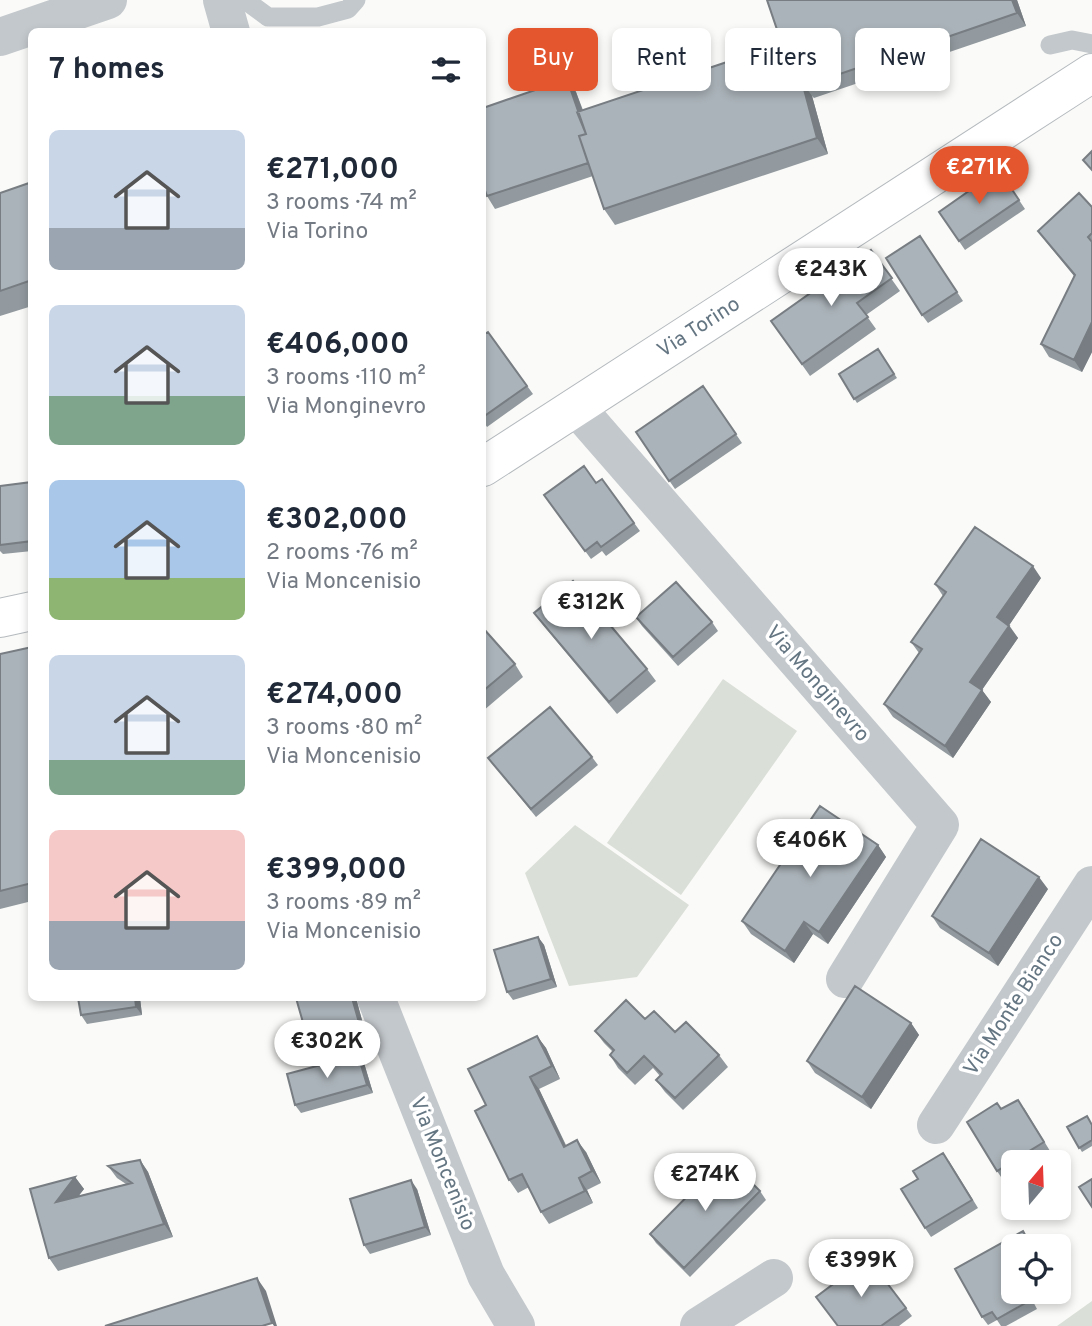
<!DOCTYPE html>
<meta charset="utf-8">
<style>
:root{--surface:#fff;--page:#f2f2f3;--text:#1f2937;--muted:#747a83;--accent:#e4572e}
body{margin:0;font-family:Overpass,sans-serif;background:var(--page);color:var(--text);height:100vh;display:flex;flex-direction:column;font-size:26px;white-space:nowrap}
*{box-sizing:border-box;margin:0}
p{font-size:23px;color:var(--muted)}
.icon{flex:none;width:38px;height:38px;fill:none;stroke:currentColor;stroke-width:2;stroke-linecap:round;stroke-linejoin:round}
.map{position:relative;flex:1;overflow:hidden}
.drawer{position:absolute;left:28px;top:28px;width:458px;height:973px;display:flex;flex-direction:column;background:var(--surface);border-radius:10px;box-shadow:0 4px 10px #0003}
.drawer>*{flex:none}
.banner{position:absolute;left:508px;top:28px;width:480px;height:63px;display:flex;gap:14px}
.needle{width:46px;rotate:19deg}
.fabs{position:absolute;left:1001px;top:1150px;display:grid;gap:14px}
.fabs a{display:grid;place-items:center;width:70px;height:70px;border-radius:10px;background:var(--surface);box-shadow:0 4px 10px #0003;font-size:35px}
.price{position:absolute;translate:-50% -60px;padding:0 16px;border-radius:24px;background:#fff;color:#222;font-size:23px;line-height:46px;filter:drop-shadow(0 2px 4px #0008)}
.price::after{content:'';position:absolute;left:50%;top:42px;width:21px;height:16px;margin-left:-10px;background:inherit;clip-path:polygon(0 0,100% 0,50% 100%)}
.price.selected{background:var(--accent);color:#fff}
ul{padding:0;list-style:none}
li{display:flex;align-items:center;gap:21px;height:175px;padding:0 21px}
li span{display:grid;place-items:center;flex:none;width:196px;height:140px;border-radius:10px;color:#555}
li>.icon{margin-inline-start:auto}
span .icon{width:84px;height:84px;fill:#fffc;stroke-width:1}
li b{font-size:30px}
h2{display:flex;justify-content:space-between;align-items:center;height:84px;padding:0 21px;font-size:30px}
.chip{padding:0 24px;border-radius:10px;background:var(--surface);box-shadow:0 4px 10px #0003;font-size:24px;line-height:63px}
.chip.selected{background:var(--accent);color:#fff}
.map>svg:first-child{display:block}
.green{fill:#dadfd7}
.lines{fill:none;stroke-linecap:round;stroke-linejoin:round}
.primary-casing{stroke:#b5babe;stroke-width:40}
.service{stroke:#c3c8cc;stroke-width:19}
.minor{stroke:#c3c8cc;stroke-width:38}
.primary{stroke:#fff;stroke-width:38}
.wall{fill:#929a9f}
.shaded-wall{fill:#777d82}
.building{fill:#aab3b9;stroke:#777d82;stroke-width:2}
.labels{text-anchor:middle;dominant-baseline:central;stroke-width:7;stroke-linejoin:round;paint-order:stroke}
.street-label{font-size:21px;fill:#657683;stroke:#fff}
</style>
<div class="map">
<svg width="1092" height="1326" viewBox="0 0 1092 1326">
<rect width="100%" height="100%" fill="#fafaf8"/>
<path class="green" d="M723,679L797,731L681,895L607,843Z
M575,825L689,905L637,977L569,986L525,873Z
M1092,1301V1326H1057Z"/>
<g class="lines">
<g class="primary-casing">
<g id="primary">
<path id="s1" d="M483,467L1092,73"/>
<path d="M0,618L32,611"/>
</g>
</g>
<path class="service" d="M245,0L268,17H318L348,9L356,0
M1050,45L1072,40L1092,44"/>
<path class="minor" d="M222,0L231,32
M0,37L108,0
M576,407L940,825L845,979
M376,998L486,1275L516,1326
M936,1125L1092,885
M699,1326L774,1278"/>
<use href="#primary" class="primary"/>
</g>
<path class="wall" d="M767,0H1017L1026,26L814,98L812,96L828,154L615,225L604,209L593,176L495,209L487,196L567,79L576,92L583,110L783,47Z
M999,170L1025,209L965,250L939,212Z
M32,182V306L0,316V193Z
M1092,207V352L1082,372L1049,357L1041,344L1074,276L1047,243L1038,231Z
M920,236L963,301L928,323L922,315Z
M871,250L900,291L866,315L876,329L810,376L771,321Z
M488,332L533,394L487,427L483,421V335Z
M878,349L897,378L857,403L839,374Z
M703,386L742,443L675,489L636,432Z
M602,479L640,531L606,556L602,551L591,559L544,495L596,483Z
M32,482V551L3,554L0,551V486Z
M1041,578L1009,625L1018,638L982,690L991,702L953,758L893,717L884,704L919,653L911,642L943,596L935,584Z
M534,613L647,669L656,681L617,714L543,625Z
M636,617L712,622L718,631L678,666L642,626Z
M483,628L515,664L523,677L483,711Z
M32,647V901L0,909V654Z
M592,757L598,765L536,817L488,758Z
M878,845L886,857L828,944L813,934L794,963L751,934L742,921Z
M1048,889L998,966L940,928L932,916Z
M538,937L544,945L557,987L513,1000L507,992Z
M78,998H140L142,1015L87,1024L81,1015Z
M296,998H356L366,1035L314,1049L308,1040Z
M645,1019L675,1032L719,1055L728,1067L683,1110L665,1092L656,1080L660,1076L653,1068L635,1085L618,1068L610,1055L613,1052L604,1043L595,1031Z
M911,1023L919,1035L871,1109L815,1073L807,1061Z
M537,1036L546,1048L560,1079L539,1089L566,1145L586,1152L601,1183L587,1190L593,1203L549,1224L541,1212L529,1187L518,1193L509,1180L486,1105Z
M364,1063L373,1093L301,1113L295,1105Z
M1024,1108L1050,1151L1032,1162H1013V1174L1003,1180L997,1171L1001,1109Z
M1092,1124V1146L1082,1152L1067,1127Z
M140,1160L148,1172L173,1237L58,1271L49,1258L75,1177L84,1189L78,1196L126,1184L117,1178L108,1166Z
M949,1161L978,1208L931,1237L925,1228Z
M417,1189L431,1235L370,1254L364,1245Z
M760,1191L766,1200L690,1277L656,1243L650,1234Z
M1023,1231L1029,1240L1013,1292H1028L1037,1309L1006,1326H1001L997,1320L988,1325L982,1317Z
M868,1258L912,1316L899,1326H837Z"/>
<path class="shaded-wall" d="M1012,0H1017L1026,26L1017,13Z
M797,63L808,79L805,86L812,96L828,154L817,138Z
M567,79L576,92L596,149L588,137Z
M1092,322V352L1082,372L1074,360Z
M1033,566L1041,578L1006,630L997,617Z
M1009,626L1018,638L979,694L970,682Z
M982,690L991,702L953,758L945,746Z
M878,845L886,857L828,944L819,932Z
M1039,877L1048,889L998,966L989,953Z
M804,922L813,934L794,963L785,951Z
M538,937L544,945L557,987L551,979Z
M135,998H140L142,1015L136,1007Z
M352,998H356L366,1035L360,1026Z
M911,1023L919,1035L871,1109L862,1097Z
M537,1036L546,1048L560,1079L552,1066Z
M358,1055L364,1063L373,1093L367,1085Z
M530,1077L539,1089L572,1159L564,1147Z
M577,1140L586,1152L601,1183L592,1171Z
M140,1160L148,1172L173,1237L164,1224Z
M75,1177L84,1189L65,1214L56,1202Z
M579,1178L587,1190L593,1203L585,1191Z
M411,1180L417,1189L431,1235L425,1227Z
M257,1278L266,1291L277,1326H274L272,1323Z"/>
<path class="building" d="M767,0H1012L1017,13L805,86L799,66L797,63L789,65Z
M781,44L788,66L797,63L817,138L604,209L579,136L586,134L577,112Z
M567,79L586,134L579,136L588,163L487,196L483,185V108Z
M1092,151V170L1083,160Z
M999,170L1019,200L959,241L939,212Z
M32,182V280L0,291V193Z
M1079,193L1092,207V233L1088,237L1092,242V322L1074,360L1041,344L1075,275L1038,231Z
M920,236L957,292L922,315L886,258Z
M871,250L892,278L857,303L868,317L802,364L771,321Z
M488,332L527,386L483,417V335Z
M878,349L894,374L854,399L839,374Z
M703,386L736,434L669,481L636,432Z
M584,466L596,483L602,479L634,523L601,547L597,542L585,551L544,495Z
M32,482V541L0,545V486Z
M975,527L1033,566L997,617L1009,626L970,682L982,690L945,746L884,704L922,649L911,642L946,592L935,584Z
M573,581L647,669L609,702L534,613Z
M676,582L712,622L673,657L636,617Z
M483,628L515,664L483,691Z
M32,647V883L0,891V654Z
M550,707L592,757L531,809L488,758Z
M820,806L878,845L819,932L804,922L785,951L742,921Z
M981,839L1039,877L989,953L932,916Z
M538,937L551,979L507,992L494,950Z
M855,986L911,1023L862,1097L807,1061Z
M78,998H135L136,1007L81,1015Z
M296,998H352L360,1026L308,1040Z
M626,1000L645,1019L654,1011L675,1032L686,1022L719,1055L675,1098L656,1080L662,1074L644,1056L627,1073L610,1055L614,1050L595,1031Z
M537,1036L552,1066L530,1077L564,1147L577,1140L592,1171L579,1178L585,1191L541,1212L522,1174L509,1180L475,1111L486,1105L468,1069Z
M358,1055L367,1085L295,1105L287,1074Z
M1018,1100L1044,1142L997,1171L967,1122L997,1103L1001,1109Z
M1087,1116L1092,1125V1140L1079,1148L1067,1127Z
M943,1153L972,1200L925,1228L901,1189L918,1179L913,1171Z
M726,1157L760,1191L684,1268L650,1234Z
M140,1160L164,1224L49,1258L30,1189L75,1177L56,1202L132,1183L108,1166Z
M1092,1179V1207L1079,1187Z
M411,1180L425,1227L364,1245L350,1199Z
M1023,1231L1031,1246H1013V1292H1026L1031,1300L997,1319L992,1312L982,1317L955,1269Z
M868,1258L906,1308L881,1326H838L816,1297Z
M257,1278L272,1323L262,1326H105Z"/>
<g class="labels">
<g class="street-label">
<text stroke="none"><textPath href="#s1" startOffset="257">Via Torino</textPath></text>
<text transform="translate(817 684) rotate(49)">Via Monginevro</text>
<text transform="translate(1014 1005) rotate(-57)">Via Monte Bianco</text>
<text transform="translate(442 1164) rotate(68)">Via Moncenisio</text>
</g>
</g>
</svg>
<div class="fabs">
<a><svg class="needle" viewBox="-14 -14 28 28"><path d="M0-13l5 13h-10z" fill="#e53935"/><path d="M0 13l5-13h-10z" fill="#747a83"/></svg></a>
<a><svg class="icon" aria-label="locate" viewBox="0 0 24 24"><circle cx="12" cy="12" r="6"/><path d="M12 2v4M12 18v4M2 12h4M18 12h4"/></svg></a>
</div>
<b class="price selected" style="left:979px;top:206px">€271K</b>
<b class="price" style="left:831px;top:308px">€243K</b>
<b class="price" style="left:591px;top:641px">€312K</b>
<b class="price" style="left:810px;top:879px">€406K</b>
<b class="price" style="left:327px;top:1080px">€302K</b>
<b class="price" style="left:705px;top:1213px">€274K</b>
<b class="price" style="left:861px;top:1299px">€399K</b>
<div class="banner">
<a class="chip selected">Buy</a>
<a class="chip">Rent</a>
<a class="chip">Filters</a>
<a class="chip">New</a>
</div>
<section class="drawer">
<h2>7 homes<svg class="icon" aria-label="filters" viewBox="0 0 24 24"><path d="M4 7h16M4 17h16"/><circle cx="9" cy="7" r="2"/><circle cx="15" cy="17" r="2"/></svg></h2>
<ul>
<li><span style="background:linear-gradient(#c9d6e8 70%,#9aa5b1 0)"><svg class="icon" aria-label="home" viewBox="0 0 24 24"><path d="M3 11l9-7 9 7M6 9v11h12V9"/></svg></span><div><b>€271,000</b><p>3 rooms · 74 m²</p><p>Via Torino</p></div></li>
<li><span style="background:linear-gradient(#c9d6e8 65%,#7fa58c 0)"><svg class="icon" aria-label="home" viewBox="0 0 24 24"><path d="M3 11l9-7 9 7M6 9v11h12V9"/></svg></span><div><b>€406,000</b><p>3 rooms · 110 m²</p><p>Via Monginevro</p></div></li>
<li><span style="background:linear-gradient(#a9c7e8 70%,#8fb573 0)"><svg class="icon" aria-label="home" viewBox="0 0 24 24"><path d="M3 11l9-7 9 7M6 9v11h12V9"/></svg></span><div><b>€302,000</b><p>2 rooms · 76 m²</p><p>Via Moncenisio</p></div></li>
<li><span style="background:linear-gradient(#c9d6e8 75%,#7fa58c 0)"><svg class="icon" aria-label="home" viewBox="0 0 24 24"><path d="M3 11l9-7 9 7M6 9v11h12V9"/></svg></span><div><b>€274,000</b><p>3 rooms · 80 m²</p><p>Via Moncenisio</p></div></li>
<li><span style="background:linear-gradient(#f6c9c9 65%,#9aa5b1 0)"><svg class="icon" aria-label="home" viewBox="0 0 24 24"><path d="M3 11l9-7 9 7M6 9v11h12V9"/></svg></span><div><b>€399,000</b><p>3 rooms · 89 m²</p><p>Via Moncenisio</p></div></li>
</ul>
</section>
</div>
